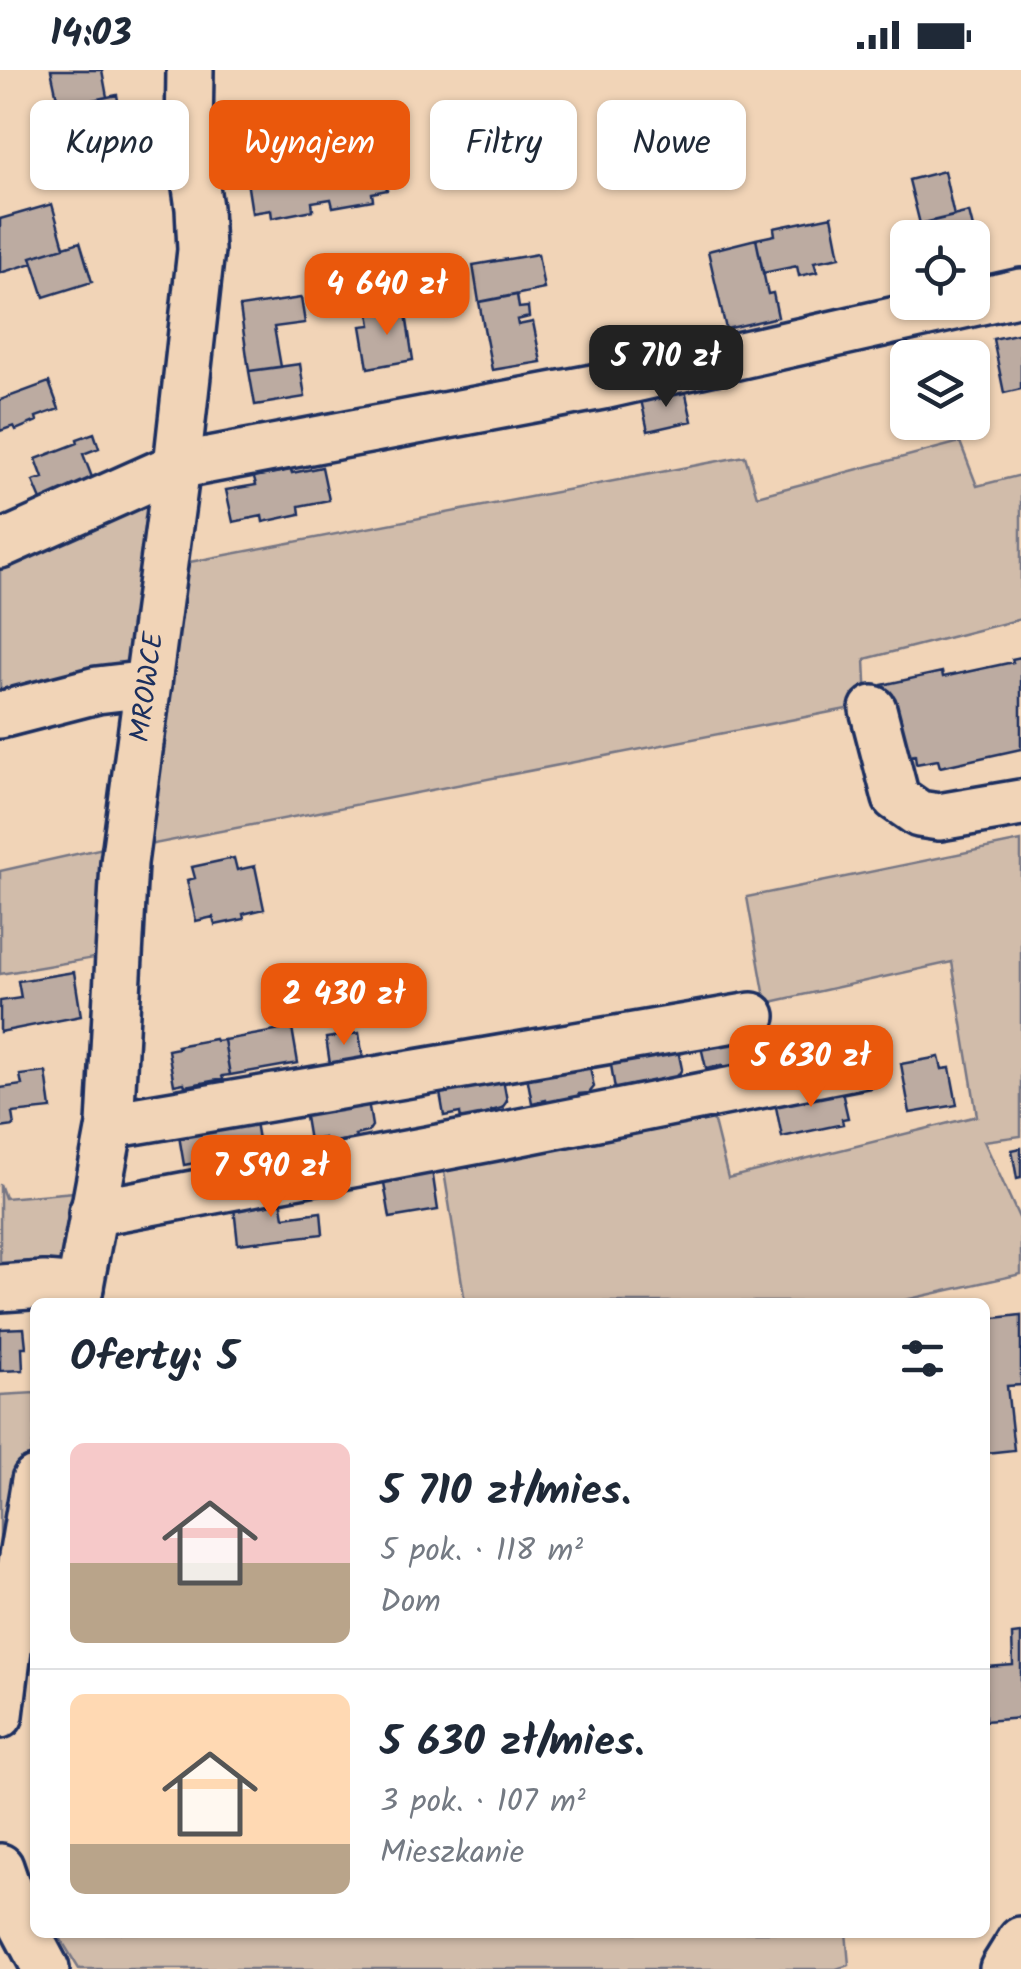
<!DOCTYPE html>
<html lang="pl">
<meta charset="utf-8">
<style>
:root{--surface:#fff;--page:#f6f6f7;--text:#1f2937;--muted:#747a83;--line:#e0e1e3;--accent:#ea580c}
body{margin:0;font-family:Kalam,sans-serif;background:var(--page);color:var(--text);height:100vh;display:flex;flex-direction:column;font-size:38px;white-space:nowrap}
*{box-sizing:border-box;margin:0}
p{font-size:32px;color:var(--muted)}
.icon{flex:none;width:55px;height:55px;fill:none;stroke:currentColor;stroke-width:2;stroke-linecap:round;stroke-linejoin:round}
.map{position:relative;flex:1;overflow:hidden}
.side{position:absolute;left:30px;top:1228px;width:960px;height:640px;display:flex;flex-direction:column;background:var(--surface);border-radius:15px;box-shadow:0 2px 8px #0004}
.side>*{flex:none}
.banner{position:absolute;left:30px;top:30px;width:962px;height:90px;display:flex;gap:20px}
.fabs{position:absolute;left:890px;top:150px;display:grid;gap:20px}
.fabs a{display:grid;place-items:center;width:100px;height:100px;border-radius:15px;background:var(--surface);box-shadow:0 2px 8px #0004;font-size:50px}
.price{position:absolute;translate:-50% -85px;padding:0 22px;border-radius:20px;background:var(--accent);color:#fff;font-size:32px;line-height:65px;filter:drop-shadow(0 2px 5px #0008)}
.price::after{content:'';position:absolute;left:50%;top:60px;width:30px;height:22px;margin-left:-15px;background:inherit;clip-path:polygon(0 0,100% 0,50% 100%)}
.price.selected{background:#222;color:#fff}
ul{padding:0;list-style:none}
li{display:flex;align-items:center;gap:30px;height:250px;padding:0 40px}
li+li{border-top:2px solid var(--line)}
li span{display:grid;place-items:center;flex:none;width:280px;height:200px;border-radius:15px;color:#555}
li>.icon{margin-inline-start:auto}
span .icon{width:120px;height:120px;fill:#fffc;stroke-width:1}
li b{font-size:42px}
h2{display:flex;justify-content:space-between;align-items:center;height:120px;padding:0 40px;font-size:42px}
.tag{padding:0 35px;border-radius:15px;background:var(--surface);box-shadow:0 2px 8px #0004;font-size:35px;line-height:90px}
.tag.selected{background:var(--accent);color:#fff}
.status{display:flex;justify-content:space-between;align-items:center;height:70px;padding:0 50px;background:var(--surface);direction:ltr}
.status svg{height:28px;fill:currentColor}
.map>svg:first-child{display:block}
.green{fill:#d1bcaa;stroke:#767684;stroke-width:2.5}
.building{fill:#bcaba1;stroke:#1b2f5e;stroke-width:2.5}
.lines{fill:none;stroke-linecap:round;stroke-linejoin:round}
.minor-casing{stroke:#1b2f5e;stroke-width:52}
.minor{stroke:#f1d4b7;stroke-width:45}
.labels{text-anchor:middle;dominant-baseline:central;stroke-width:10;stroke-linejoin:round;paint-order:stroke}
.street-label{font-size:28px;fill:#1b2f5e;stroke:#f1d4b7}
</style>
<div class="status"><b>14:03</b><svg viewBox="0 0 49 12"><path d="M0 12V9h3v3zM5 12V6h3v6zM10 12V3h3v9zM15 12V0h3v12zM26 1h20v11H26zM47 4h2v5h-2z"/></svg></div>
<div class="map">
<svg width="1021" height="1899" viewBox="0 0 1021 1899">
<rect width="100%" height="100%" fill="#f1d4b7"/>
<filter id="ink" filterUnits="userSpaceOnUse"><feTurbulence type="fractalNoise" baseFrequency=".01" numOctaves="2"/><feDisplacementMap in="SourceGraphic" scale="20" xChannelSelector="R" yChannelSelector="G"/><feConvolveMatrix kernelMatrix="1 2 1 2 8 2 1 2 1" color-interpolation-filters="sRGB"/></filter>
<g filter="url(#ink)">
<path class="green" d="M960,372L977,416L1021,405V549L865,589L867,635L149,775L168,600L0,640V488L150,432L179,494L745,386L757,426Z
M1021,771V1066L984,1071L1021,1152V1204L896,1232H465L442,1089L712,1044L728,1108L977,1046L952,892L766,933L747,827Z
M112,776L106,886L0,904V801Z
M0,1114L5,1128L87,1121L69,1190L0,1198Z
M35,1323V1364L8,1490H0V1325Z
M846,1862L849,1895L836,1899H79L57,1863Z"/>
<path class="building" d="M51,0H102L107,27L59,37Z
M117,25L125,67L60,80L52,42L59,40V37Z
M365,85L367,91L382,88L387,120L372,123L373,130L333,137L331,129L312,132L313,140L272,148L271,140L252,143L247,111L265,108L264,103L305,95L306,100L325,97L324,92Z
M944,101L954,146L920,154L909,110Z
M52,134L64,177L31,187L33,193L0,203V149Z
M969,142L980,186L972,188V168H928L924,153Z
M832,146L840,187L814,192L817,202L799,206L797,196L763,203L756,169L775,165L774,158Z
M756,169L768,224L773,223L778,247L726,259L708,181Z
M80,172L92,212L44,227L31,187Z
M538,184L544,219L479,232L473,195Z
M517,225L519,238L528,237L529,247L517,250L518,255L533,252L541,292L492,300L479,232Z
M301,228L305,253L274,257L281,297L249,301L240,237Z
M405,237L413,290L368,298L361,256L371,255L369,243Z
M1021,263V319L1004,323L993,269Z
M300,294L305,327L255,335L249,301Z
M49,312L59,339L36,347L37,351L16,360L14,356L0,361V330Z
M685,320L692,351L648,361L641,330Z
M94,363L99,378L83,384L93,410L41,430L33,411L43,408L36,389L78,373L77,369Z
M322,397L329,430L299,436L300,444L263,452L262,446L233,452L226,420L256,415L254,407L291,400L292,403Z
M1021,587V679L940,697L938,690L916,694L915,685L898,689L882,615L942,602L943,607L1013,592L1012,589Z
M234,788L237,800L255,796L264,839L243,844L244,849L215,855L213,847L196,851L187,810L195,808L192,797Z
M74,902L81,946L0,962V931L21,928L18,911Z
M764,957L770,983L765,988L723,1000L722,995L706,998L699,968Z
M292,958L298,993L230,1005L224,970Z
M359,963L363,989L330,994L326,968Z
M215,969L216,971L224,970L230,1005L222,1006L223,1009L185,1016L184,1013L174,1015L168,980L178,978L177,976Z
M677,975L682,999L677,1007L665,1009L667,1014L633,1020V1015L615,1019L609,983Z
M939,987L942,999L950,998L957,1035L910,1043L901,994Z
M589,992L594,1017L589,1023L579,1024V1029L547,1035L546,1030L532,1033L526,1000Z
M46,1002L51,1039L12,1043L14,1056L0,1058V1018L22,1015L20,1005Z
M503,1009L507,1031L502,1038L491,1041V1045L461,1050L460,1043L444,1046L439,1017Z
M840,1013L848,1048L842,1049L843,1054L782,1067L774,1027Z
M368,1031L372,1056L368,1062L355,1065L356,1068L325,1074L324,1068L309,1071L304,1041Z
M255,1052L260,1081L184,1095L178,1060Z
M1021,1078V1108L1017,1109L1012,1080Z
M431,1093L438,1140L390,1148L382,1101Z
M280,1123L284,1147L321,1142L323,1164L238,1174L233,1129Z
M1021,1245V1315L1007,1316L1014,1380L985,1383V1249Z
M24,1258L26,1277H22L23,1300L0,1301V1259Z
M1021,1564V1648L985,1651V1592L987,1597L1013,1595L1012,1565Z"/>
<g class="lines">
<g class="minor-casing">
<g id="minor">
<path d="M0,475L177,396L603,316L1021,222"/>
<path d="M873,639L896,728L919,744L939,747L1021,733"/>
<path d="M0,645L97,620L148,614"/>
<path d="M110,1055L752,946"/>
<path d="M92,1143L496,1067L865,994"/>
<path d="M0,1218L44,1215L80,1218"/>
<path id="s1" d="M77,1232L110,1055L124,793L177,396L201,180L199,138L189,67L190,0"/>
<path d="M0,1645L12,1547L35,1410"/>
<path d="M0,1797L15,1841L46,1899"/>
<path d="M1003,1899L1021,1870"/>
</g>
</g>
<use href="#minor" class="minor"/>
</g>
</g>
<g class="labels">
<g class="street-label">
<text stroke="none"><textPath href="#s1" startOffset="620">MROWCE</textPath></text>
</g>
</g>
</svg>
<div class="fabs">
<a><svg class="icon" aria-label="locate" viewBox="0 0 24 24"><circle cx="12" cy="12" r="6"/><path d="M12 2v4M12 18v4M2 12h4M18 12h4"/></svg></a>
<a><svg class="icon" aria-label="layers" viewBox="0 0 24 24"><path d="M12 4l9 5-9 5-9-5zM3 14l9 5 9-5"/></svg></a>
</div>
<b class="price" style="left:387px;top:268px">4 640 zł</b>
<b class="price selected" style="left:666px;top:340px">5 710 zł</b>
<b class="price" style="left:344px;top:978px">2 430 zł</b>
<b class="price" style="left:811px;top:1040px">5 630 zł</b>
<b class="price" style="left:271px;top:1150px">7 590 zł</b>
<div class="banner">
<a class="tag">Kupno</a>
<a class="tag selected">Wynajem</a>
<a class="tag">Filtry</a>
<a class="tag">Nowe</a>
</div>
<section class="side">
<h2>Oferty: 5<svg class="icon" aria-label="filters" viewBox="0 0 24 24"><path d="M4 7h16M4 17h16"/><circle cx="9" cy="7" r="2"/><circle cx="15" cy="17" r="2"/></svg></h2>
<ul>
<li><span style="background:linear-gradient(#f6c9c9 60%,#b9a48a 0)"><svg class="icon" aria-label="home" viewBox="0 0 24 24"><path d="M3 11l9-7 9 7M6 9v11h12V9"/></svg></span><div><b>5 710 zł/mies.</b><p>5 pok. · 118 m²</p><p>Dom</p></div></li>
<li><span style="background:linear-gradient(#ffd9b3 75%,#b9a48a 0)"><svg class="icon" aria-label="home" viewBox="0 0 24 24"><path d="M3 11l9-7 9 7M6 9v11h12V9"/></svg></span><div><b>5 630 zł/mies.</b><p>3 pok. · 107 m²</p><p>Mieszkanie</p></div></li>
</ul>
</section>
</div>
